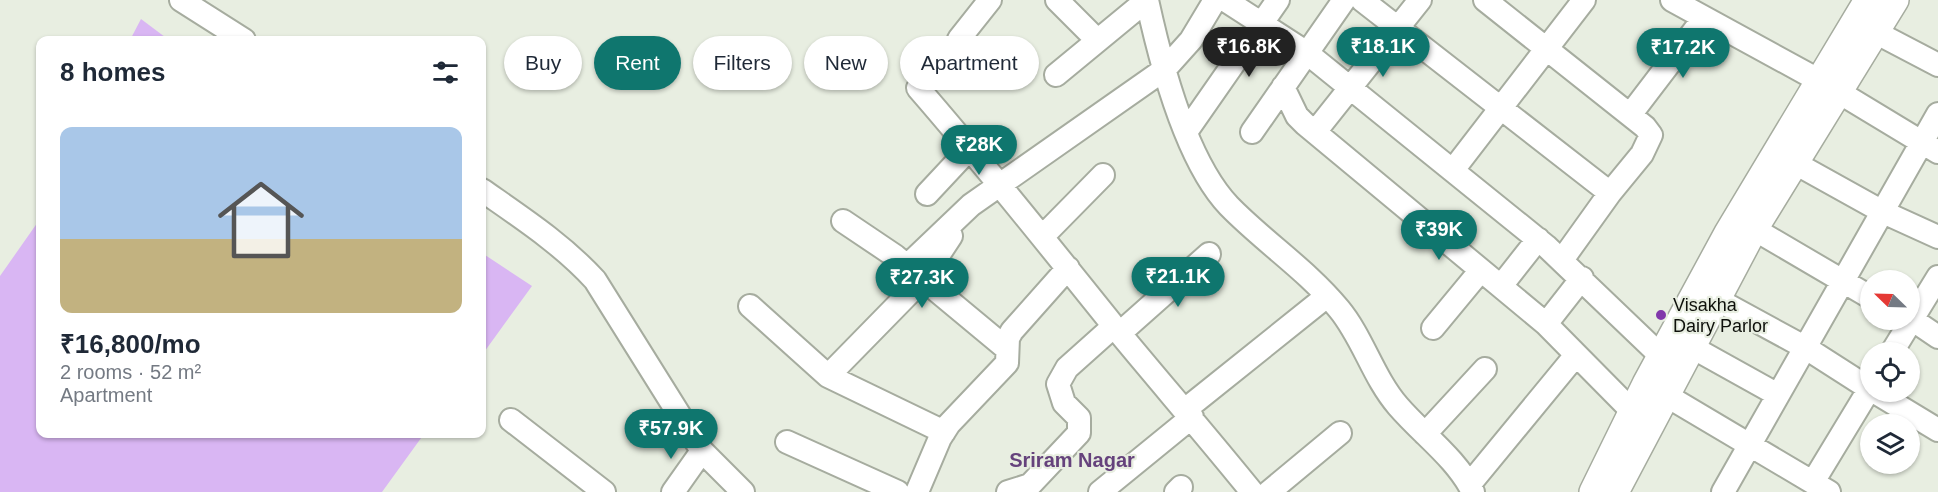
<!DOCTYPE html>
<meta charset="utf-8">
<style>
:root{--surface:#fff;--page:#f2f2f3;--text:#1f2937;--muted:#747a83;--line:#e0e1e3;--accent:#0f766e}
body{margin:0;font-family:Arial,sans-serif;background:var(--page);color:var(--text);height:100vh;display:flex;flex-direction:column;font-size:22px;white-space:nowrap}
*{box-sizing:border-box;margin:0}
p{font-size:20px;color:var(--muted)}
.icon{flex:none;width:33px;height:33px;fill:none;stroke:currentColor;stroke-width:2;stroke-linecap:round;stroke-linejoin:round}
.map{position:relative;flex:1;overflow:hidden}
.panel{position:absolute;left:36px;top:36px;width:450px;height:402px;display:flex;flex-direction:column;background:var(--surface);border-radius:12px;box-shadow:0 2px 4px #0004}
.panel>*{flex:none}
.banner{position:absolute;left:504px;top:36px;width:570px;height:54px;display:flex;gap:12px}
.needle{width:39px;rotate:293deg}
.tools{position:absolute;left:1860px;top:270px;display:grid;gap:12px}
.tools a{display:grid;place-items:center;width:60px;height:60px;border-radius:50%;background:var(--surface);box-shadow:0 2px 4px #0004;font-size:30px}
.price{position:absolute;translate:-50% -51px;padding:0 14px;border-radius:21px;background:var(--accent);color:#fff;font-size:20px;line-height:39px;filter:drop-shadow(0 2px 3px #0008)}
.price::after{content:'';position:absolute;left:50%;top:36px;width:18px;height:14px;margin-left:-9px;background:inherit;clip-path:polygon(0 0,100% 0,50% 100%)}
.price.current{background:#222;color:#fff}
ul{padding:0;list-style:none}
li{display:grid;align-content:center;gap:12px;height:318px;padding:0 24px}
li+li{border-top:2px solid var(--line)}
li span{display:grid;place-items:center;height:186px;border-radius:12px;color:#555}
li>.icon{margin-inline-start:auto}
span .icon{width:108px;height:108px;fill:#fffc;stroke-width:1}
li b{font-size:26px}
h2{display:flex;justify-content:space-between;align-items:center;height:72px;padding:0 24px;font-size:26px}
.tag{padding:0 21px;border-radius:27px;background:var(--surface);box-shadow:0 2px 4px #0004;font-size:21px;line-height:54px}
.tag.current{background:var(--accent);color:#fff}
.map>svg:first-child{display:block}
.green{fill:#d9b6f3}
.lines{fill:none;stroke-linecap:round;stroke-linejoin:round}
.minor-casing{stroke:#a6ac9f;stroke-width:26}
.major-casing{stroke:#a6ac9f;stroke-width:30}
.minor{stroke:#fff;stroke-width:22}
.major{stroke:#fff;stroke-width:27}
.poi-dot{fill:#8138ab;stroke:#e8eee1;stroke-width:2}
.labels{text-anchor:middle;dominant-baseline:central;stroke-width:4.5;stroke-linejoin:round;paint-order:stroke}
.poi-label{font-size:18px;fill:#0e100b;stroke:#e8eee1;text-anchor:start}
.neighbourhood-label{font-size:20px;font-weight:bold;fill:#65427c;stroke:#e8eee1}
</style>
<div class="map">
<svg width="1938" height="492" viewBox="0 0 1938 492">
<rect width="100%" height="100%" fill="#e8eee1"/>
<path class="green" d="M141,19L169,40H130Z
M40,219V434H424L382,492H0V276Z
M482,253L532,286L482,355Z"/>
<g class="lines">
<g class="minor-casing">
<path id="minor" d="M181,0L244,40
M1057,0L1097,40
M1147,0C1160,60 1186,161 1229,206C1264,242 1307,270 1339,309C1363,338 1373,377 1398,406C1423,435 1456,458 1473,492
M1225,0L1307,53L1546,246L1661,356
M1362,0L1610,193
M1485,0L1645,127L1651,135L1642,154L1610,193L1562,260
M1672,0L1820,81
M1875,32L1938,65
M959,39L990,0
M1056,75L1147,0
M1283,87L1297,116L1305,124L1546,324L1632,411
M918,88C985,165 1048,244 1112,324C1158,380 1206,435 1252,492
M1837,91L1938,152
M1630,115L1704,18
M1186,132L1278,0
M1252,132L1344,0
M1315,132L1420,0
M1793,162L1883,212L1938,237
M1453,170L1584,0
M482,190C522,218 562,244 595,280L702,451L743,492
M927,194L970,148
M843,221L895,256L1007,349
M1754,229L1870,297
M1043,236L1103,175
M907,266L971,205L1165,69L1191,40L1215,0
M1501,286L1538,239
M1716,299L1806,348L1870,389
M750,306L828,376L944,432
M1910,318L1938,337
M1546,324L1582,278
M1433,328L1481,270
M1120,333L1209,254
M1690,346L1778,395
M1892,352L1938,277
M828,376L922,280L951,236
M1652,387L1829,492
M1875,392L1938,430
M1186,409L1327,296
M511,420L604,492
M1425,434L1485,369
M787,442L898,492
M1813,482L1870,388
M1469,485L1576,355
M673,492L702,451
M917,492L940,438L949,424L1007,363L1008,338L1012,331L1068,268
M1008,492L1030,485L1079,433V418L1064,403L1058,384L1067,368L1114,326
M1100,492L1192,417
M1176,492L1181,487
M1269,492L1340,433
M1723,492L1938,114"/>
</g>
<g class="major-casing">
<path id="major" d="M1593,492L1646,384L1728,233L1868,0
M1615,492L1754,229L1895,0"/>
</g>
<use href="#minor" class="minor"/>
<use href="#major" class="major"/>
</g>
<circle class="poi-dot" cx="1661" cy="315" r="6"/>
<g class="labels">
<g class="poi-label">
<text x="1673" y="305">Visakha<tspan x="1673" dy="21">Dairy Parlor</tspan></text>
</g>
<g class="neighbourhood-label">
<text x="1072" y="460">Sriram Nagar</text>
</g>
</g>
</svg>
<div class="tools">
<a><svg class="needle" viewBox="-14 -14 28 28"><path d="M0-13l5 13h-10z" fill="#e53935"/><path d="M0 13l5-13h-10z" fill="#747a83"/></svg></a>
<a><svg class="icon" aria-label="locate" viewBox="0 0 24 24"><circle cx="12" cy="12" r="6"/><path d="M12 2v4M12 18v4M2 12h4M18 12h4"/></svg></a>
<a><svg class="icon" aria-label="layers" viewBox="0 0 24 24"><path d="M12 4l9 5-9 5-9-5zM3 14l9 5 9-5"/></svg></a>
</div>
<b class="price current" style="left:1249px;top:78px">₹16.8K</b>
<b class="price" style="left:1383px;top:78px">₹18.1K</b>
<b class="price" style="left:1683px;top:79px">₹17.2K</b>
<b class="price" style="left:979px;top:176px">₹28K</b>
<b class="price" style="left:1439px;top:261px">₹39K</b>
<b class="price" style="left:1178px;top:308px">₹21.1K</b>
<b class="price" style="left:922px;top:309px">₹27.3K</b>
<b class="price" style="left:671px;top:460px">₹57.9K</b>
<div class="banner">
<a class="tag">Buy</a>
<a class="tag current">Rent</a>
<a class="tag">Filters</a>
<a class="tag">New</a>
<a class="tag">Apartment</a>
</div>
<section class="panel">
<h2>8 homes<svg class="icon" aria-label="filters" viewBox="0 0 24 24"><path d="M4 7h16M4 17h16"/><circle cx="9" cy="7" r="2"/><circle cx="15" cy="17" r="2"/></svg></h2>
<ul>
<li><span style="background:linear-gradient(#a9c7e8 60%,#c2b280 0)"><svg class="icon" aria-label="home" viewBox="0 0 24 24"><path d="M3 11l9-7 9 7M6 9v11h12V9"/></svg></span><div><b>₹16,800/mo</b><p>2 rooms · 52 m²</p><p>Apartment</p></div></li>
</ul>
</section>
</div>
